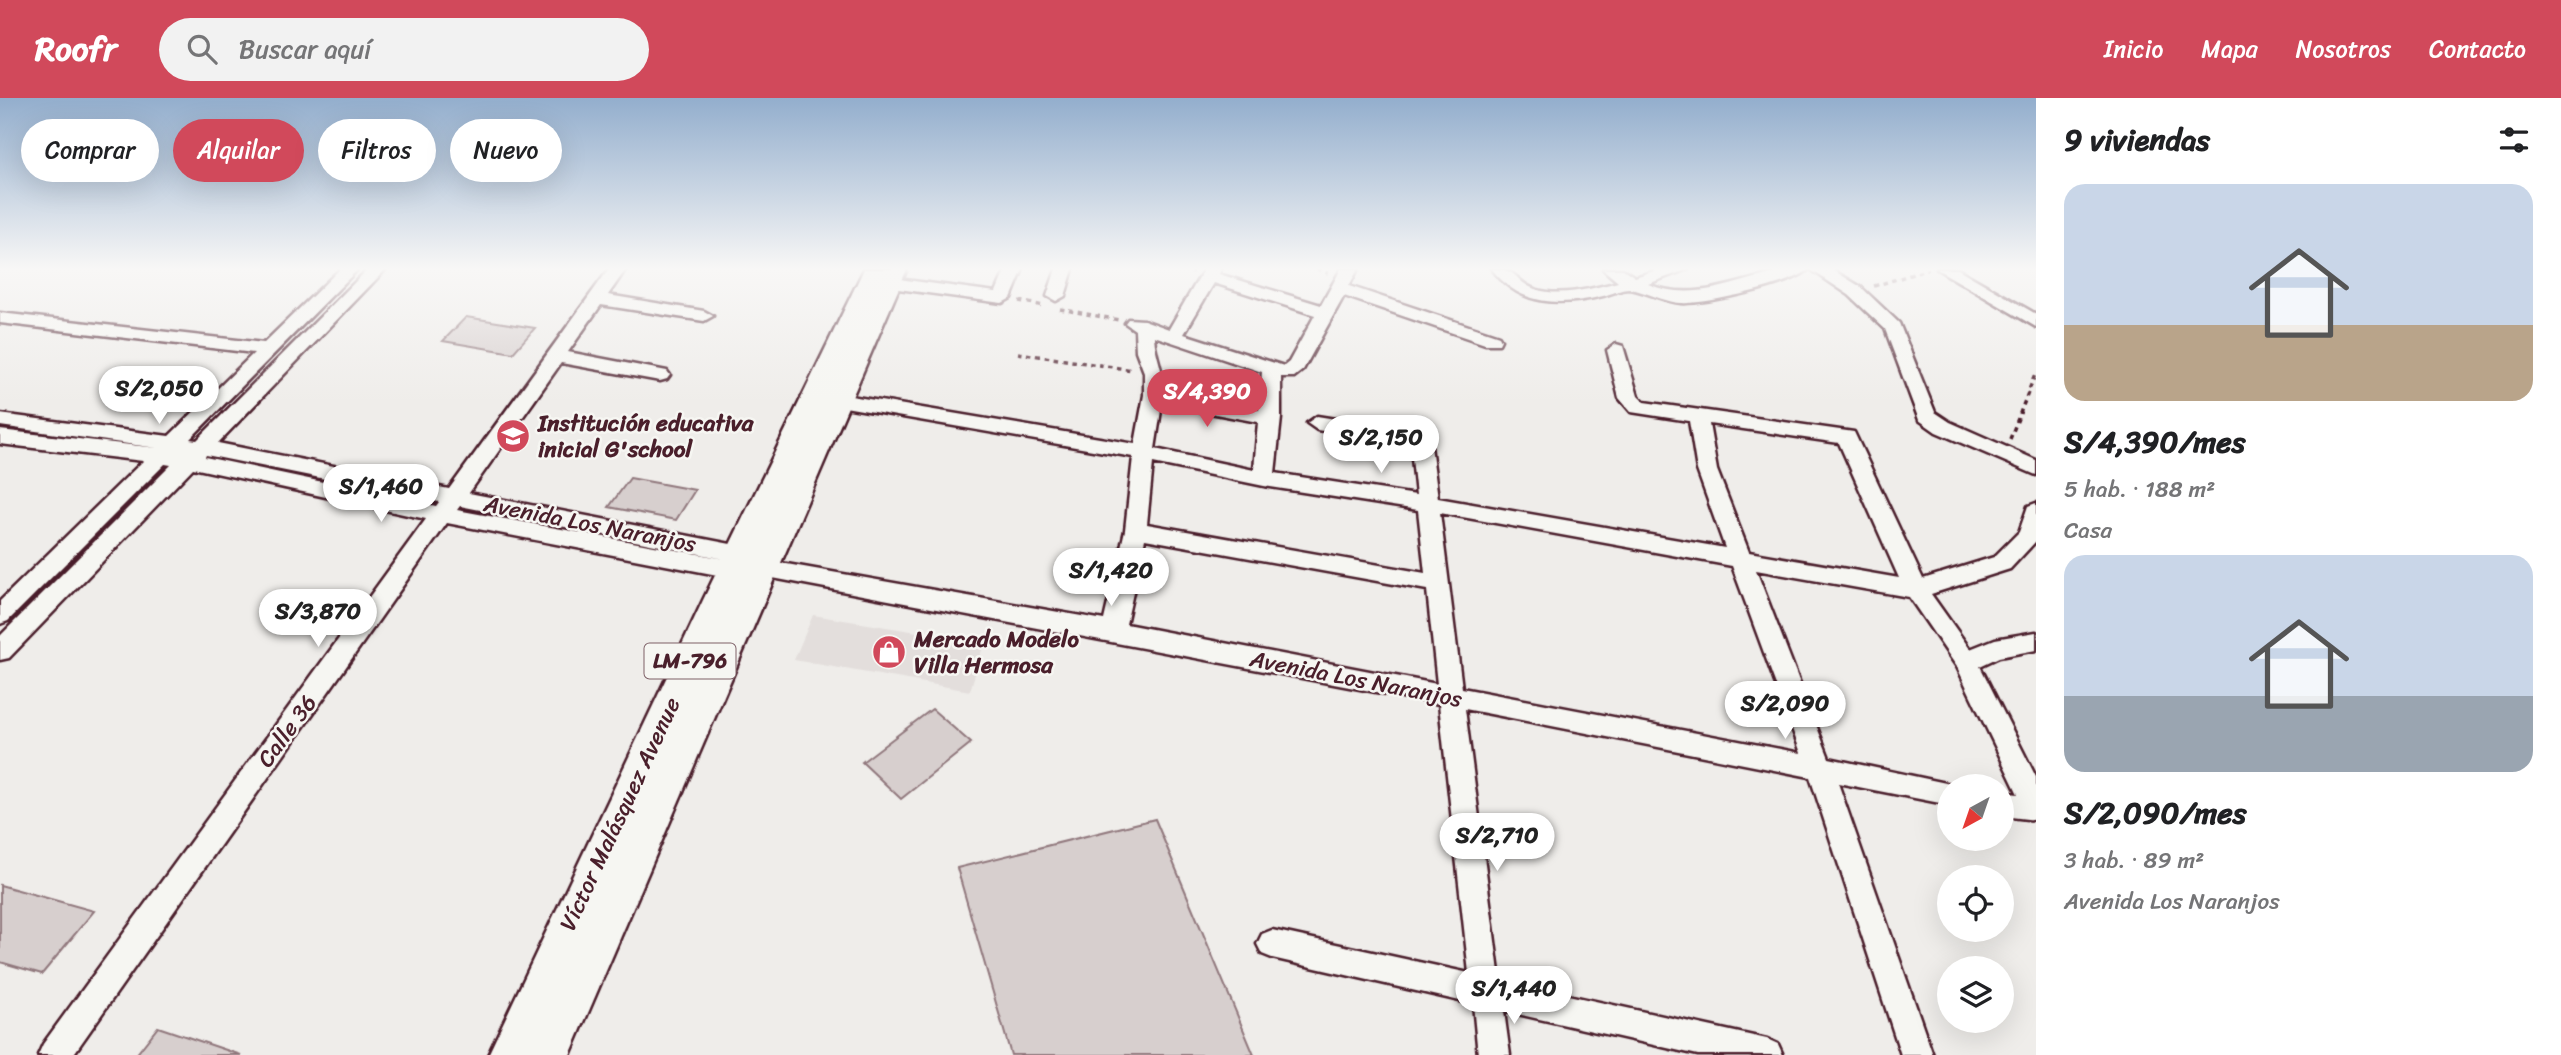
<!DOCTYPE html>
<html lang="es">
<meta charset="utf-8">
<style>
:root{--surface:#fff;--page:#f2f2f2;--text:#202124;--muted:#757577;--accent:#d1495b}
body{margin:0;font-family:Sriracha,sans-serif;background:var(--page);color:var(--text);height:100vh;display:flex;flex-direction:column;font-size:26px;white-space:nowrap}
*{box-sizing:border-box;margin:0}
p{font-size:23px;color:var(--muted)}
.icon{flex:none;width:38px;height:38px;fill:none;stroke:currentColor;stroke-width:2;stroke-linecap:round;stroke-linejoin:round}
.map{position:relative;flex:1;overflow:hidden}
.panel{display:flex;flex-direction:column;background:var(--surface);width:525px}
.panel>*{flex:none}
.banner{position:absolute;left:21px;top:21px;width:665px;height:63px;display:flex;gap:14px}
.needle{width:46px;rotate:220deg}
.tools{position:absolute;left:1937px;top:676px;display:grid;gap:14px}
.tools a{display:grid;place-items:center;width:77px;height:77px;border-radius:50%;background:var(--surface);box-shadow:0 7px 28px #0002;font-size:35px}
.price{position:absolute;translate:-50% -60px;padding:0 16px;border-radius:24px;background:#fff;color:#222;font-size:23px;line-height:46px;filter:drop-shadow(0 2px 4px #0008)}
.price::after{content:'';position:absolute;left:50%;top:42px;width:21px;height:16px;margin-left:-10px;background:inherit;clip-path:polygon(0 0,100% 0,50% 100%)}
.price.current{background:var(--accent);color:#fff}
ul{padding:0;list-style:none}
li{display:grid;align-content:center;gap:14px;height:371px;padding:0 28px}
li span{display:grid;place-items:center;height:217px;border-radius:21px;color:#555}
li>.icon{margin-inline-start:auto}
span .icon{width:126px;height:126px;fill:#fffc;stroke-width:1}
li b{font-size:30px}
h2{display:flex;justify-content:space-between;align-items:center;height:84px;padding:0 28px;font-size:30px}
.tag{padding:0 24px;border-radius:32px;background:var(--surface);box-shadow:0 7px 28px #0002;font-size:24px;line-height:63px}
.tag.current{background:var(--accent);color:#fff}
header{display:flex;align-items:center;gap:42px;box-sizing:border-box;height:98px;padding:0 35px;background:var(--accent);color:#fff}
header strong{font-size:33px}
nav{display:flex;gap:38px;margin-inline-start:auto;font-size:24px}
.search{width:490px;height:63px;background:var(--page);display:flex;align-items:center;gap:18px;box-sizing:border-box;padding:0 24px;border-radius:38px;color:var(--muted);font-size:26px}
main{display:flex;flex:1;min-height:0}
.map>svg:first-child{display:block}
.built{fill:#e3dedc}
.green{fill:#d7cfce;stroke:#90777c;stroke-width:2}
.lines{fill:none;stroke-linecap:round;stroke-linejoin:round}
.minor-casing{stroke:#4a1f2b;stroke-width:5}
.major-casing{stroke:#4a1f2b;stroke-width:5}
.path{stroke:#4a1f2b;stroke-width:3.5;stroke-dasharray:4.5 4.5;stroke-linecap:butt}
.minor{fill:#f6f6f2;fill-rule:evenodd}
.major{fill:#f6f6f2;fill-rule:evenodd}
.labels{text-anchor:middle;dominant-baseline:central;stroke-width:5;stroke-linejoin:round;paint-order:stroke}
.shield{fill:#f6f6f2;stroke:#7e6067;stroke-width:2}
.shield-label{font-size:21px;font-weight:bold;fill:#4a1f2b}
.poi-label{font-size:23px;font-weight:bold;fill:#4a1f2b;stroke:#f6f6f2;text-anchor:start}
.street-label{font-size:23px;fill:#4a1f2b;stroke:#f6f6f2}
</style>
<header>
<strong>Roofr</strong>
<div class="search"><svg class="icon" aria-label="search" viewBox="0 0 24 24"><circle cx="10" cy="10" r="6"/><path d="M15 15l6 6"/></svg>Buscar aquí</div>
<nav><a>Inicio</a><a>Mapa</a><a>Nosotros</a><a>Contacto</a></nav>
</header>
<main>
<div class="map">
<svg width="2036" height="957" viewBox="0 0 2036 957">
<rect width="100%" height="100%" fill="#efedea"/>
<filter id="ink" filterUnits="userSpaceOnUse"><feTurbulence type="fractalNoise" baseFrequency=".0143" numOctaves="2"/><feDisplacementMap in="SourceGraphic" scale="14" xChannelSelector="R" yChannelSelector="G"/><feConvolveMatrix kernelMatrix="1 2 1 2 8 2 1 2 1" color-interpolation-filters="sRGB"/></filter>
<g filter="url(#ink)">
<path class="built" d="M813,517L984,545L970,593L794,562Z"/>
<path class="green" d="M466,219L535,230L513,255L443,243Z
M630,380L695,392L676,422L609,409Z
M932,611L971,645L901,701L862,664Z
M1155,721L1254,957H1011L957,770Z
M0,787L94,813L42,876L0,864Z
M158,929L241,957H136Z"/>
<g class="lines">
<g class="minor-casing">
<path id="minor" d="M340,171H358L190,341L197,342L368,171H386L218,345L449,391L609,171H626L608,197L704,213L713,218L704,223L601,207L568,254L667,273L670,277L667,281L660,283L561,265L469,395L741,448L764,462L1104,522L1125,432L1133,359L839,308L832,306L829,302L832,298L839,296L1135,346L1144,297V274L1136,253L1135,232L1125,225L1128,221L1144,222L1169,231L1204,171H1221L1219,176L1321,207L1341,171H1358L1349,188L1499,238L1501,242L1499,246H1485L1344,198L1303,272L1294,279H1281V320L1275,375L1416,397L1411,351L1404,346L1317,332L1307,325L1317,318L1410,333L1417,335L1431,348L1438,400L1725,450L1697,372L1689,323L1631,314L1619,300L1607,252L1616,246L1623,248L1638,298L1644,304L1854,334L1923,481L1994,459L2019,434L2028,408L2036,405V443L2010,471L1931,496L1970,551L1995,541L2036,534V552L1999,559L1980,568L2036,679V722L2002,718V694L2018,696L1957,569L1909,499L1756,472L1829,660L1960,688H1950V707L1838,685L1933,957H1901L1810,679L1465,611L1500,882L1767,941L1778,946L1783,957H1698L1504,913L1510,957H1478L1473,906L1272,860L1262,856L1257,846L1262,836L1272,832L1469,875L1439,606L762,478L733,480L447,425L73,957H38L43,946L426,421L193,370L9,560L0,562V538L171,367L165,366L8,523L0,526V503L143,363L0,346V332L157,350L0,328V316L169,338L254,255L0,225V215L264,245ZM1214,185L1315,217L1289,264L1284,268L1184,236ZM1154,238L1262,274L1259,312L1164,293C1164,273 1155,258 1154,238ZM1162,306L1258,324L1254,372L1155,351ZM1709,326L1839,345L1899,480L1749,454L1717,372ZM206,357L439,404L436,408L205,359ZM1153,365L1264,388L1418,412L1425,475L1147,426ZM460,408L735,463H736L457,412ZM1440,415L1732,468L1801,655L1462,590ZM1145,441L1427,492L1437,586L1126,526Z
M1006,171H1023L1011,200L1002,205L891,190L882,185L891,180L996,194Z
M1056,171H1073L1065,198L1056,203L1047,198Z
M1492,171C1520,171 1513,183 1535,191C1561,200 1593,190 1618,184L1603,171H1623L1635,179L1660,171H1688L1648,186C1705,209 1753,171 1809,171C1795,186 1704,207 1681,205C1664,204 1642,192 1629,191C1621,191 1611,196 1603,198C1561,208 1520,209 1492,171Z
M1810,171H1831L1861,189L1899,225L1935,314L1950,324L2036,362V377L1936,334L1919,322L1885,231L1849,197Z
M1937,171H1958L2036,216V229Z"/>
</g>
<g class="major-casing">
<path id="major" d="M864,171H907L570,957H488L704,500Z"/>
</g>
<path class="path" d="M1183,171L1193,174
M1317,171L1328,175
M1874,188L1929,171
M1019,203L1044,208
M1060,211L1119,222
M1018,255L1133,272
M2010,341L2036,274"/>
<use href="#minor" class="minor"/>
<use href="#major" class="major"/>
</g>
</g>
<linearGradient id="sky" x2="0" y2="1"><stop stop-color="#93aecd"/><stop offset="0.56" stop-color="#f8f7f6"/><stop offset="1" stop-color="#f8f7f6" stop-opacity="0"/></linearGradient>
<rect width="2036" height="305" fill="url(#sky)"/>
<defs>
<g id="school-disc" transform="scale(1.75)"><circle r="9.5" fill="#d1495b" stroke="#f6f6f2"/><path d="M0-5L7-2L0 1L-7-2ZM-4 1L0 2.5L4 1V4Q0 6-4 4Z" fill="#fff"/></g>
<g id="shop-disc" transform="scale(1.75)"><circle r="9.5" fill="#d1495b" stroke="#f6f6f2"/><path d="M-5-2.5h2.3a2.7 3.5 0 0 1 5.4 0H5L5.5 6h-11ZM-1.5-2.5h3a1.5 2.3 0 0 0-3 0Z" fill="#fff"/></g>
</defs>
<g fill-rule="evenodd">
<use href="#school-disc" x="513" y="338"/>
<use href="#shop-disc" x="889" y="554"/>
</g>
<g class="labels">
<rect class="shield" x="644.5" y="545.5" width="91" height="35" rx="5"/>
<g class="shield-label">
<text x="690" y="563">LM-796</text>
</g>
<g class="poi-label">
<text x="538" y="325">Institución educativa<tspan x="538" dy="26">inicial G'school</tspan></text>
<text x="914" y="541">Mercado Modelo<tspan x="914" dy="26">Villa Hermosa</tspan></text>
</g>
<g class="street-label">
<text transform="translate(590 426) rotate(11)">Avenida Los Naranjos</text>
<text transform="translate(1356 581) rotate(11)">Avenida Los Naranjos</text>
<text transform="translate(287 633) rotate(-54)">Calle 36</text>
<text transform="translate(620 716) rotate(-65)">Víctor Malásquez Avenue</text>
</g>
</g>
</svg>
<div class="tools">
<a><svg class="needle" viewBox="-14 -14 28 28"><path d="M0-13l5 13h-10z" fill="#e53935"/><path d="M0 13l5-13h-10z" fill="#757577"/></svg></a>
<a><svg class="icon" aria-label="locate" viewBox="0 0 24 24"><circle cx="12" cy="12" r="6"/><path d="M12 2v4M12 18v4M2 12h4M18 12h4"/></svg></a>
<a><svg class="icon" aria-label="layers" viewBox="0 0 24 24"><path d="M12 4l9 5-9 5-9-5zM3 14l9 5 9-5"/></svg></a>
</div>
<b class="price" style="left:159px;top:328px">S/2,050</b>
<b class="price current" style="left:1207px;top:331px">S/4,390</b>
<b class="price" style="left:1381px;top:377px">S/2,150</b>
<b class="price" style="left:381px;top:426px">S/1,460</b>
<b class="price" style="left:1111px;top:510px">S/1,420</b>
<b class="price" style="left:318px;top:551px">S/3,870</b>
<b class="price" style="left:1785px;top:643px">S/2,090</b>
<b class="price" style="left:1497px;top:775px">S/2,710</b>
<b class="price" style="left:1514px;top:928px">S/1,440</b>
<div class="banner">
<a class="tag">Comprar</a>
<a class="tag current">Alquilar</a>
<a class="tag">Filtros</a>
<a class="tag">Nuevo</a>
</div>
</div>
<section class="panel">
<h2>9 viviendas<svg class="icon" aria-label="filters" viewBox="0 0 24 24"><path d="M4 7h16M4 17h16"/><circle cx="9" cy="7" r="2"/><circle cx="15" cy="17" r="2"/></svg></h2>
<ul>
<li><span style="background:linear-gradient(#c9d6e8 65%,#b9a48a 0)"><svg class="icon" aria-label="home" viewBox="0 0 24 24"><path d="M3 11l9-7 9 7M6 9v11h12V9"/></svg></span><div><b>S/4,390/mes</b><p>5 hab. · 188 m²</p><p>Casa</p></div></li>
<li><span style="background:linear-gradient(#c9d6e8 65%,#9aa5b1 0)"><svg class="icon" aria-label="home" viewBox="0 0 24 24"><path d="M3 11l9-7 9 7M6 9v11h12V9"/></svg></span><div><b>S/2,090/mes</b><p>3 hab. · 89 m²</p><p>Avenida Los Naranjos</p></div></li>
</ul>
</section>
</main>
